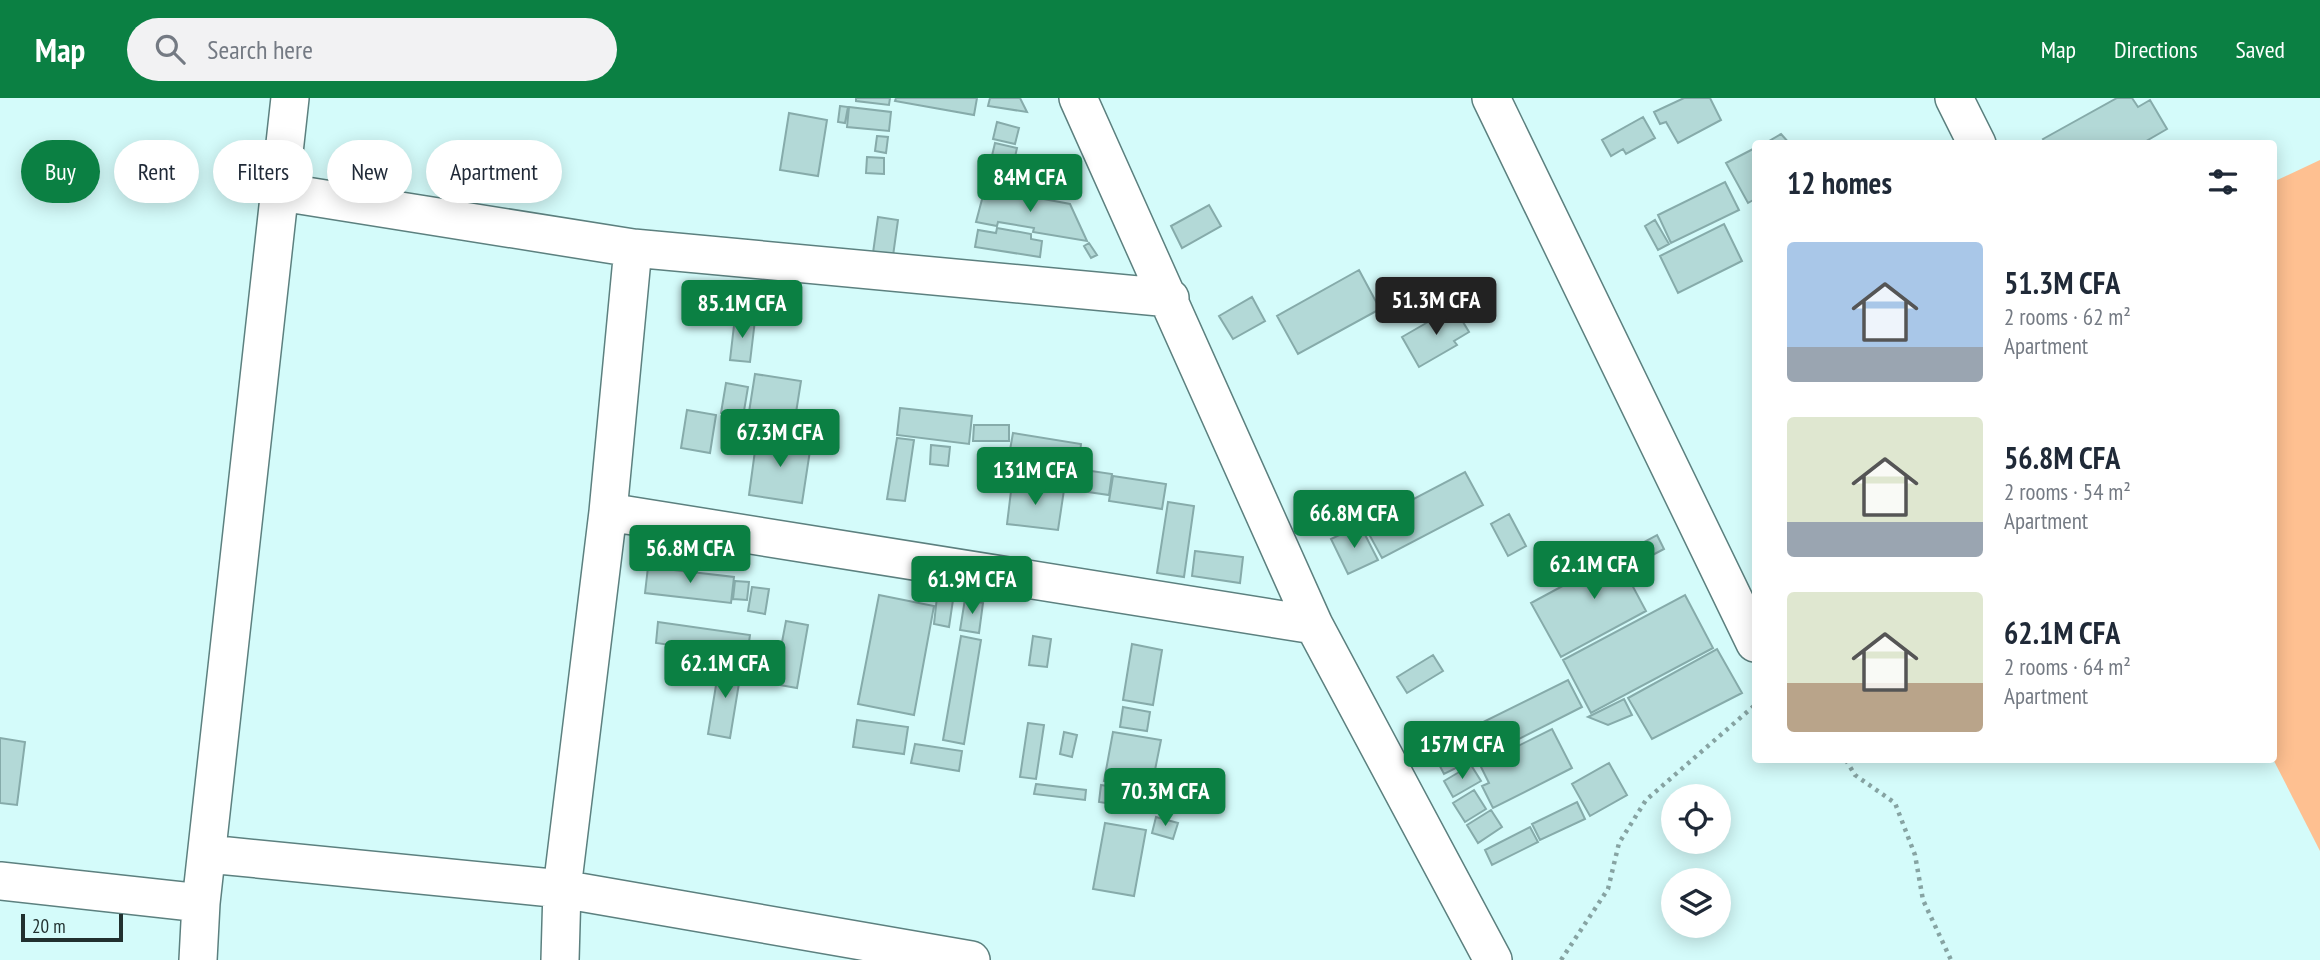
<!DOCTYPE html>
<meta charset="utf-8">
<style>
:root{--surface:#fff;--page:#f2f2f3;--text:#1f2937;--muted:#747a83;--accent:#0b8043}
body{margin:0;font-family:"PT Sans Narrow",sans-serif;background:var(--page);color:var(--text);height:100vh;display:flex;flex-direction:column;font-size:26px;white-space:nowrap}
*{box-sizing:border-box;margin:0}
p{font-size:23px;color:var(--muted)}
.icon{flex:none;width:38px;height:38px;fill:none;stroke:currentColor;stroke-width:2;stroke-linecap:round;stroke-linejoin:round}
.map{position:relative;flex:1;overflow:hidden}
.details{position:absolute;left:1752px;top:42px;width:525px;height:623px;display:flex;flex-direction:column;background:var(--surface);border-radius:7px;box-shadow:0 4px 18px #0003}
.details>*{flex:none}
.top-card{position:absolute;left:21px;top:42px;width:665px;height:63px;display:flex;gap:14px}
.fabs{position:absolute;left:1661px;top:686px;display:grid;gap:14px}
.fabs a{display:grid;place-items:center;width:70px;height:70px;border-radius:50%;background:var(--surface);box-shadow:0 4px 18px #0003;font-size:35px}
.scale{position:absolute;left:21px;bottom:18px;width:102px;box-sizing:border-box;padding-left:7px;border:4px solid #21302f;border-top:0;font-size:19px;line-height:24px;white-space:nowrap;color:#21302f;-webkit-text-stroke:5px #d4fbfa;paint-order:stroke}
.price{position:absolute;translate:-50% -60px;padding:0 16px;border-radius:7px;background:var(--accent);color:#fff;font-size:23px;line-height:46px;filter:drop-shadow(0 2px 4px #0008)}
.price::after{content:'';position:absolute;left:50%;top:42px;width:21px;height:16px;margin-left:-10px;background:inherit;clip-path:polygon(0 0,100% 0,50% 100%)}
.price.on{background:#222;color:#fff}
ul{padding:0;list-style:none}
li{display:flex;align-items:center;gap:21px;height:175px;padding:0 35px}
li span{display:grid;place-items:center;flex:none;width:196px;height:140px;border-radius:7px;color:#555}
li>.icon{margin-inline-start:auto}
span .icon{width:84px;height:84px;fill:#fffc;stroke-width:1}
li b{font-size:30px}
h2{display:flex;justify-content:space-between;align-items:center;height:84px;padding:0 35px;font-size:30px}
.chip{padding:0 24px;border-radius:32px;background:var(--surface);box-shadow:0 4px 18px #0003;font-size:24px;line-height:63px}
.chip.on{background:var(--accent);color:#fff}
header{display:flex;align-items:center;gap:42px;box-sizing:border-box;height:98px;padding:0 35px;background:var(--accent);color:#fff}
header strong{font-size:33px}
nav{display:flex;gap:38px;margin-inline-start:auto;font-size:24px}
.search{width:490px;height:63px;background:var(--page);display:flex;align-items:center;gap:18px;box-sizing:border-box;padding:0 24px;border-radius:38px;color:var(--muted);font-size:26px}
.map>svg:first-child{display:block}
.green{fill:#fec091}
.building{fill:#b3d9d7;stroke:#86abaa;stroke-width:2}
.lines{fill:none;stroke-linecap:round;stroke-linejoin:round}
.street-casing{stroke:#5c807f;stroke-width:40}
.path{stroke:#86a3a2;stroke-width:4.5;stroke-dasharray:3.5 5;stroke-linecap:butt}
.street{stroke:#fff;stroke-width:37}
</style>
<header>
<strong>Map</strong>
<div class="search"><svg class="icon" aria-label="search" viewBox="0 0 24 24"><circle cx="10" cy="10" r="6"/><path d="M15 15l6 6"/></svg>Search here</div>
<nav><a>Map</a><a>Directions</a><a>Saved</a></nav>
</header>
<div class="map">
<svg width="2320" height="862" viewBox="0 0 2320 862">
<rect width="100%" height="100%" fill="#d4fbfa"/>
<path class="green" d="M2320,62V753L2273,661V84Z"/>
<path class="building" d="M856,0H890L889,7L856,3Z
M896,0H977L974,17L895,3Z
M990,0H1020L1027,14L988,8Z
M1684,0H1710L1721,22L1678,45L1666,24L1660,26L1654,14Z
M2117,0H2132L2138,9L2150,2L2167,31L2141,46H2046L2043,41Z
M840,8L848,9L845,25L838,24Z
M849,9L891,14L889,33L847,29Z
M789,15L827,22L818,78L780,72Z
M1643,19L1655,40L1626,56L1623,51L1611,58L1602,42Z
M997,24L1019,30L1015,46L993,41Z
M1781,36L1790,46H1764Z
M877,38L888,39L886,55L875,53Z
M995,45L1017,50L1013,68L1047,76L1042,95L986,83Z
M1755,50V101L1748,105L1726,65Z
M867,59L884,60V76L866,75Z
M1725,84L1739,112L1671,145L1658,117Z
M985,90L1070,106L1087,143L1033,134L1034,130L998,124L997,128L976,124Z
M1209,107L1221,128L1182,150L1171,128Z
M878,119L898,122L892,165L872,162Z
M1655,122L1669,146L1658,152L1645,128Z
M1724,126L1742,163L1678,195L1660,158Z
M997,130L1031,136V141L1042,143L1040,159L975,149L978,132L996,135Z
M1089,145L1097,157L1091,160L1084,148Z
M1359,172L1380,211L1298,256L1277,218Z
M1252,199L1265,223L1233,241L1219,218Z
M1454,209L1469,234L1454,243L1457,247L1419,269L1402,239Z
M735,219L755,222L750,264L730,262Z
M755,276L801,283L795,321L749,314Z
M726,285L748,289L743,319L721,315Z
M900,310L972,318L969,346L897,337Z
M687,312L716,317L710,355L681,350Z
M974,327H1009V343H973Z
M1013,335L1081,346L1079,364L1010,352Z
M757,338L811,346L802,405L749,397Z
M897,340L914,342L905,403L887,401Z
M931,347L950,349L948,368L930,366Z
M1013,360L1067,367L1064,390L996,381L998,366L1012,368Z
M1071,370L1112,376L1109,397L1067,391Z
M1465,374L1483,407L1382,460L1364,427Z
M1113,378L1166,386L1162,411L1109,403Z
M1012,385L1064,392L1058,432L1007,426Z
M1168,404L1194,408L1184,479L1157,475Z
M1509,416L1526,448L1508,458L1491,426Z
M1360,427L1378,462L1348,476L1331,441Z
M1657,437L1664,451L1624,472L1646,513L1561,559L1531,505Z
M1195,453L1243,459L1240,485L1192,478Z
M648,469L734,479L731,505L645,495Z
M735,483L749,484L747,502L733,501Z
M752,489L769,491L765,516L748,513Z
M879,497L934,508L914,617L858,606Z
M1685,497L1713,550L1591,615L1563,562Z
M937,499L953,502L949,529L934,526Z
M965,501L983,505L979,535L960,532Z
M786,523L808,527L797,590L774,586Z
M658,524L750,537L747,558L656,545Z
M961,538L981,542L964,646L943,642Z
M1033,538L1051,541L1047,569L1029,567Z
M1132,546L1162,552L1153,607L1123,602Z
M1717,551L1742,595L1652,641L1628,600Z
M1433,557L1443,573L1407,595L1397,579Z
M720,563L742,567L730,640L708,636Z
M1568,582L1582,609L1475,663L1461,635Z
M1624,601L1632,617L1608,627L1588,619Z
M1123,609L1150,614L1147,633L1120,629Z
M857,622L908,629L904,656L853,649Z
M1028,625L1044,627L1036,681L1020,679Z
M1552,631L1572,670L1493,710L1482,688L1489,685L1480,667Z
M1064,634L1077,637L1072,659L1060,656Z
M1113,634L1161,642L1151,692L1104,683Z
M0,640L25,644L17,707L0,705Z
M1461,641L1472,662L1444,676L1433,655Z
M915,646L962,653L959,673L911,665Z
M1609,665L1627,697L1590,718L1572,686Z
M1471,667L1481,683L1453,699L1444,683Z
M1036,686L1086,692L1085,702L1034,696Z
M1101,687L1158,696L1156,713L1099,704Z
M1474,692L1486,711L1465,724L1453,705Z
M1577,704L1585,721L1540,742L1532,726Z
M1491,712L1502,729L1478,745L1467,727Z
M1156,719L1178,725L1173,741L1152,735Z
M1105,725L1146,732L1134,798L1093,791Z
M1530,729L1538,744L1492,767L1485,752Z"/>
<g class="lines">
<g class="street-casing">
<path id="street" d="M1078,0L1314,527L1493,862
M1491,0L1755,545
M1954,0L1977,46
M281,94L633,150L1170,200
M608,414L1314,527
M208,756L562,791L971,862
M0,783L201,805
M198,862L201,805L290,0
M560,862L562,791L608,414L633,150"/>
</g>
<path class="path" d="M1846,662L1855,677L1895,705L1915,757L1923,802L1951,862
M1561,862L1608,791L1619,745L1646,702L1755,607"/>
<use href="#street" class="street"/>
</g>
</svg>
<div class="fabs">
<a><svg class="icon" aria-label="locate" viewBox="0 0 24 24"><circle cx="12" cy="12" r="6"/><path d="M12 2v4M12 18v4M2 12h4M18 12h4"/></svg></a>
<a><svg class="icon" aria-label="layers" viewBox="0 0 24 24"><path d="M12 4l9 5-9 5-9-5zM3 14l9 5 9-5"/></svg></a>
</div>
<div class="scale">20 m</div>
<b class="price" style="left:1030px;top:116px">84M CFA</b>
<b class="price on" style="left:1436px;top:239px">51.3M CFA</b>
<b class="price" style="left:742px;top:242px">85.1M CFA</b>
<b class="price" style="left:780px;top:371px">67.3M CFA</b>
<b class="price" style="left:1035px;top:409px">131M CFA</b>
<b class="price" style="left:1354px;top:452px">66.8M CFA</b>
<b class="price" style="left:690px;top:487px">56.8M CFA</b>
<b class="price" style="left:1594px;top:503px">62.1M CFA</b>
<b class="price" style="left:972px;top:518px">61.9M CFA</b>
<b class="price" style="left:725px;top:602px">62.1M CFA</b>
<b class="price" style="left:1462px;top:683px">157M CFA</b>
<b class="price" style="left:1165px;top:730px">70.3M CFA</b>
<div class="top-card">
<a class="chip on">Buy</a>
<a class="chip">Rent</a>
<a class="chip">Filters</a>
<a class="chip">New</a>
<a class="chip">Apartment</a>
</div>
<section class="details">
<h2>12 homes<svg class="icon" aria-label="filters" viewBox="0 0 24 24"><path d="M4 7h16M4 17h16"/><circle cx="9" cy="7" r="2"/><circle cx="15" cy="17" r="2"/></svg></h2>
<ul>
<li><span style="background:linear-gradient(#a9c7e8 75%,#9aa5b1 0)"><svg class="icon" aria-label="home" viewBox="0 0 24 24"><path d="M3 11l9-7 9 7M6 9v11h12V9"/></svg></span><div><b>51.3M CFA</b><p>2 rooms · 62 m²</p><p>Apartment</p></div></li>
<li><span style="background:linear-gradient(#dfe7d0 75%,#9aa5b1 0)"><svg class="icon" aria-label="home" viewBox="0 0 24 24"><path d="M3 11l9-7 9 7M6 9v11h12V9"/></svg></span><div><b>56.8M CFA</b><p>2 rooms · 54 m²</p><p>Apartment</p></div></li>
<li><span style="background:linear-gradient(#dfe7d0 65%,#b9a48a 0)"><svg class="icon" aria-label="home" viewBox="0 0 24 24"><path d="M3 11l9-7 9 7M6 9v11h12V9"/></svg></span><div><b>62.1M CFA</b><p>2 rooms · 64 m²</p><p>Apartment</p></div></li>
</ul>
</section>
</div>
